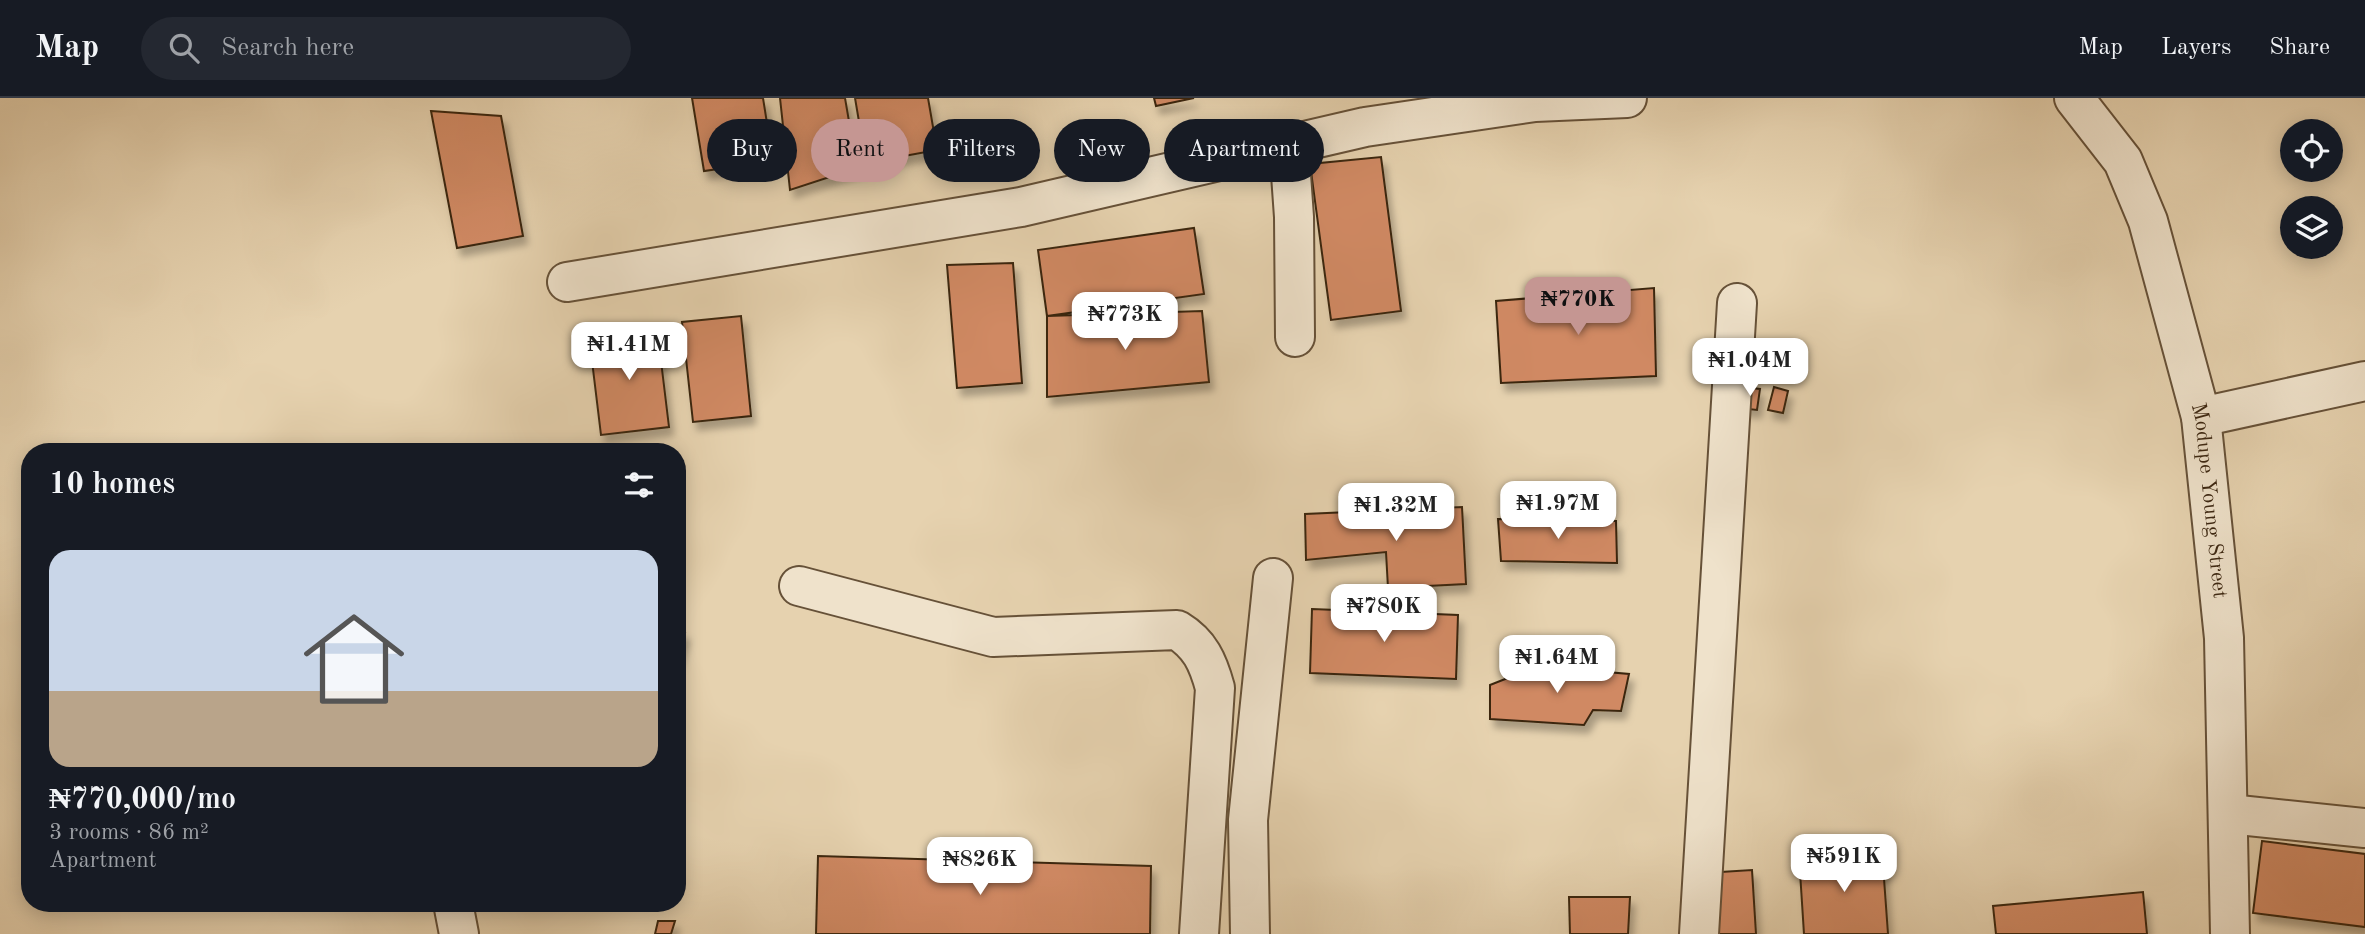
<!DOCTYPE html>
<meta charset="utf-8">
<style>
:root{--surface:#171b24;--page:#242831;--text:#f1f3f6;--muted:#9ea1a6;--line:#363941;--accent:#c59692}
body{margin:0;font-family:"Old Standard TT",serif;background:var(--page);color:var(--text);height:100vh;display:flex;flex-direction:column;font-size:26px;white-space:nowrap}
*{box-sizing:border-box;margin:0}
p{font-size:23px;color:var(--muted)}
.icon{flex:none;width:38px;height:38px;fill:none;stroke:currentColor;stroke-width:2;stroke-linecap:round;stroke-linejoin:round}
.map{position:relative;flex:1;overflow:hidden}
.side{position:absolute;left:21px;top:345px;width:665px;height:469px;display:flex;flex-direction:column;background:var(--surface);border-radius:28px;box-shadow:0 4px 18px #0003}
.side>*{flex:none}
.banner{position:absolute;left:707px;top:21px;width:665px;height:63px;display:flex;gap:14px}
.tools{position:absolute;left:2280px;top:21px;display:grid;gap:14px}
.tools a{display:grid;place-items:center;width:63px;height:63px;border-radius:50%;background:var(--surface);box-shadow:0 4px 18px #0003;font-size:35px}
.price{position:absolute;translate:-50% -60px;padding:0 16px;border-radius:14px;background:#fff;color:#222;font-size:23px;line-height:46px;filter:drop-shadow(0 2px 4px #0008)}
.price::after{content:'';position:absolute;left:50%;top:42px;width:21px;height:16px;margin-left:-10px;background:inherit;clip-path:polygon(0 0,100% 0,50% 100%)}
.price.on{background:var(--accent);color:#111}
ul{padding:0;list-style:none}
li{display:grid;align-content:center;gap:14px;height:371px;padding:0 28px}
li+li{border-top:2px solid var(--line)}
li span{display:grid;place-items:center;height:217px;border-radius:21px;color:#555}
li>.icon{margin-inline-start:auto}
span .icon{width:126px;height:126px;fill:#fffc;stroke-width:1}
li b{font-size:30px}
h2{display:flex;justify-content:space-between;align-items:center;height:84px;padding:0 28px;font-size:30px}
.tag{padding:0 24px;border-radius:32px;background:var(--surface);box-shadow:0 4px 18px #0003;font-size:24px;line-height:63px}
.tag.on{background:var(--accent);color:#111}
header{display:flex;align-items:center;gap:42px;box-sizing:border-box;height:98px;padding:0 35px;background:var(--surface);border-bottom:2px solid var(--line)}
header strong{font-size:33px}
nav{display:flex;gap:38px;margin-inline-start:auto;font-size:24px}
.search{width:490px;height:63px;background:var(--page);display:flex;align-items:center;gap:18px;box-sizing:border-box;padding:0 24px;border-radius:38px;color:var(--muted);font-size:26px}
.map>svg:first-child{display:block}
.building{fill:#d08963;stroke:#3b2611;stroke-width:2;filter:url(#shadow)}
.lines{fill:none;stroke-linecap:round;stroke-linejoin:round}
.minor-casing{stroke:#665138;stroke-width:42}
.minor{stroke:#efe2cb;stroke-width:38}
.labels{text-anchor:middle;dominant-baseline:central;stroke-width:7;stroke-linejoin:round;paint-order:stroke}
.street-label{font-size:21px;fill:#3b2611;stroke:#efe2cb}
</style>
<header>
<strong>Map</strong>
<div class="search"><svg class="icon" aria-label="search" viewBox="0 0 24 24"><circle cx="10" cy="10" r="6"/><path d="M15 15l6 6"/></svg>Search here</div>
<nav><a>Map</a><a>Layers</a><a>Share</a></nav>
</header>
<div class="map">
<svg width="2365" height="836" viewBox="0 0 2365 836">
<defs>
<filter id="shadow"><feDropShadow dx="4.5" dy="8" stdDeviation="3.5" flood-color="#0004"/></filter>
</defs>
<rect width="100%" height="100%" fill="#e6d2af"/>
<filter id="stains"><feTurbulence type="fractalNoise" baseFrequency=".00286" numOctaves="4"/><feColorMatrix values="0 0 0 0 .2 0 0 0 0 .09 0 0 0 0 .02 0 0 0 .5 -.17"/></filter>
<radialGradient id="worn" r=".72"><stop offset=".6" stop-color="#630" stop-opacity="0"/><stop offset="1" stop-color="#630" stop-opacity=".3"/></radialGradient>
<path class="building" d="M692,0H763L773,63L704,73Z
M780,0H845L857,70L790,92Z
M855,0H928L937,52L866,65Z
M1154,0H1194L1156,8Z
M431,13L501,18L523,138L457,150Z
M1381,59L1401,213L1331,222L1310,66Z
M1194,130L1204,196L1047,218L1038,152Z
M1013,165L1022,285L957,290L947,167Z
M1654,190L1656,278L1501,285L1496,203Z
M1202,213L1209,284L1047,299V218Z
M741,218L751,318L693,324L682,224Z
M657,230L669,329L601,337L589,238Z
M1742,289L1760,291L1757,312L1740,310Z
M1774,289L1788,293L1783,315L1768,312Z
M1462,409L1466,486L1388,490L1386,454L1306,462L1305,416Z
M1498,421L1616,423L1617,465L1501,463Z
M1312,511L1458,517L1456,581L1310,575Z
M677,532L685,535L677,563Z
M1538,568L1629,576L1621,613L1593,612L1584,627L1490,621V587Z
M2262,743L2365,756V829L2253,815Z
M1882,753L1888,836H1804L1799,758Z
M818,758L1151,768L1150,836H816Z
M1752,772L1756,836H1709L1705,775Z
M2143,794L2147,836H1996L1993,808Z
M1569,799H1630L1628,836H1570Z
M658,823H675L671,836H655Z"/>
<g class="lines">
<g class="minor-casing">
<g id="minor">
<path id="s1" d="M2074,0L2123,63L2148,123L2201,319L2224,540L2230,836"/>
<path d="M1289,48L1294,119L1295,239"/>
<path d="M567,184L1021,109L1365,29L1535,4L1627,0"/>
<path d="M2201,319L2365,283"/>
<path d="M799,488L993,539L1177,532C1200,546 1208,564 1215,590L1199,836"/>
<path d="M2229,716L2365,730"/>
<path d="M453,805L459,836"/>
<path d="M1250,836L1248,722L1273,480"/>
<path d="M1699,836L1737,205"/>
</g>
</g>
<use href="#minor" class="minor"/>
</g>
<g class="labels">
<g class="street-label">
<text stroke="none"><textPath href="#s1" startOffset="432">Modupe Young Street</textPath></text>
</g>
</g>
<rect width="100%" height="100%" filter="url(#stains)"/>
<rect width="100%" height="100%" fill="url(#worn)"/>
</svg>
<div class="tools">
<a><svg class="icon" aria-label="locate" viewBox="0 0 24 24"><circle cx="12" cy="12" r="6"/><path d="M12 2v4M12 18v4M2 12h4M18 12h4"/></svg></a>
<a><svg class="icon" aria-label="layers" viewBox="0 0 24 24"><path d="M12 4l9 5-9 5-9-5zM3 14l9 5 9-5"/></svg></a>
</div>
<b class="price on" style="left:1578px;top:239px">₦770K</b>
<b class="price" style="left:1125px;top:254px">₦773K</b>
<b class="price" style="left:629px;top:284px">₦1.41M</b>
<b class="price" style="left:1750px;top:300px">₦1.04M</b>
<b class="price" style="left:1558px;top:443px">₦1.97M</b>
<b class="price" style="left:1396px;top:445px">₦1.32M</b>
<b class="price" style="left:1384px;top:546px">₦780K</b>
<b class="price" style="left:1557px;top:597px">₦1.64M</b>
<b class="price" style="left:1844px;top:796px">₦591K</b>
<b class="price" style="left:980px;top:799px">₦826K</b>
<div class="banner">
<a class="tag">Buy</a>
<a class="tag on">Rent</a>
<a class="tag">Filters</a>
<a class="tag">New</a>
<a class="tag">Apartment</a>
</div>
<section class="side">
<h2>10 homes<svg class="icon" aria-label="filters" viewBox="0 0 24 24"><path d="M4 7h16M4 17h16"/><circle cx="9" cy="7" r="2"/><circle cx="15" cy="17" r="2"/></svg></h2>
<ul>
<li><span style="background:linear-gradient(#c9d6e8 65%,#b9a48a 0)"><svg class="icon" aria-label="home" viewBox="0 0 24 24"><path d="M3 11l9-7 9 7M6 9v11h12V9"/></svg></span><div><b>₦770,000/mo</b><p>3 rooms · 86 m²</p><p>Apartment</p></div></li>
</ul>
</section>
</div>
